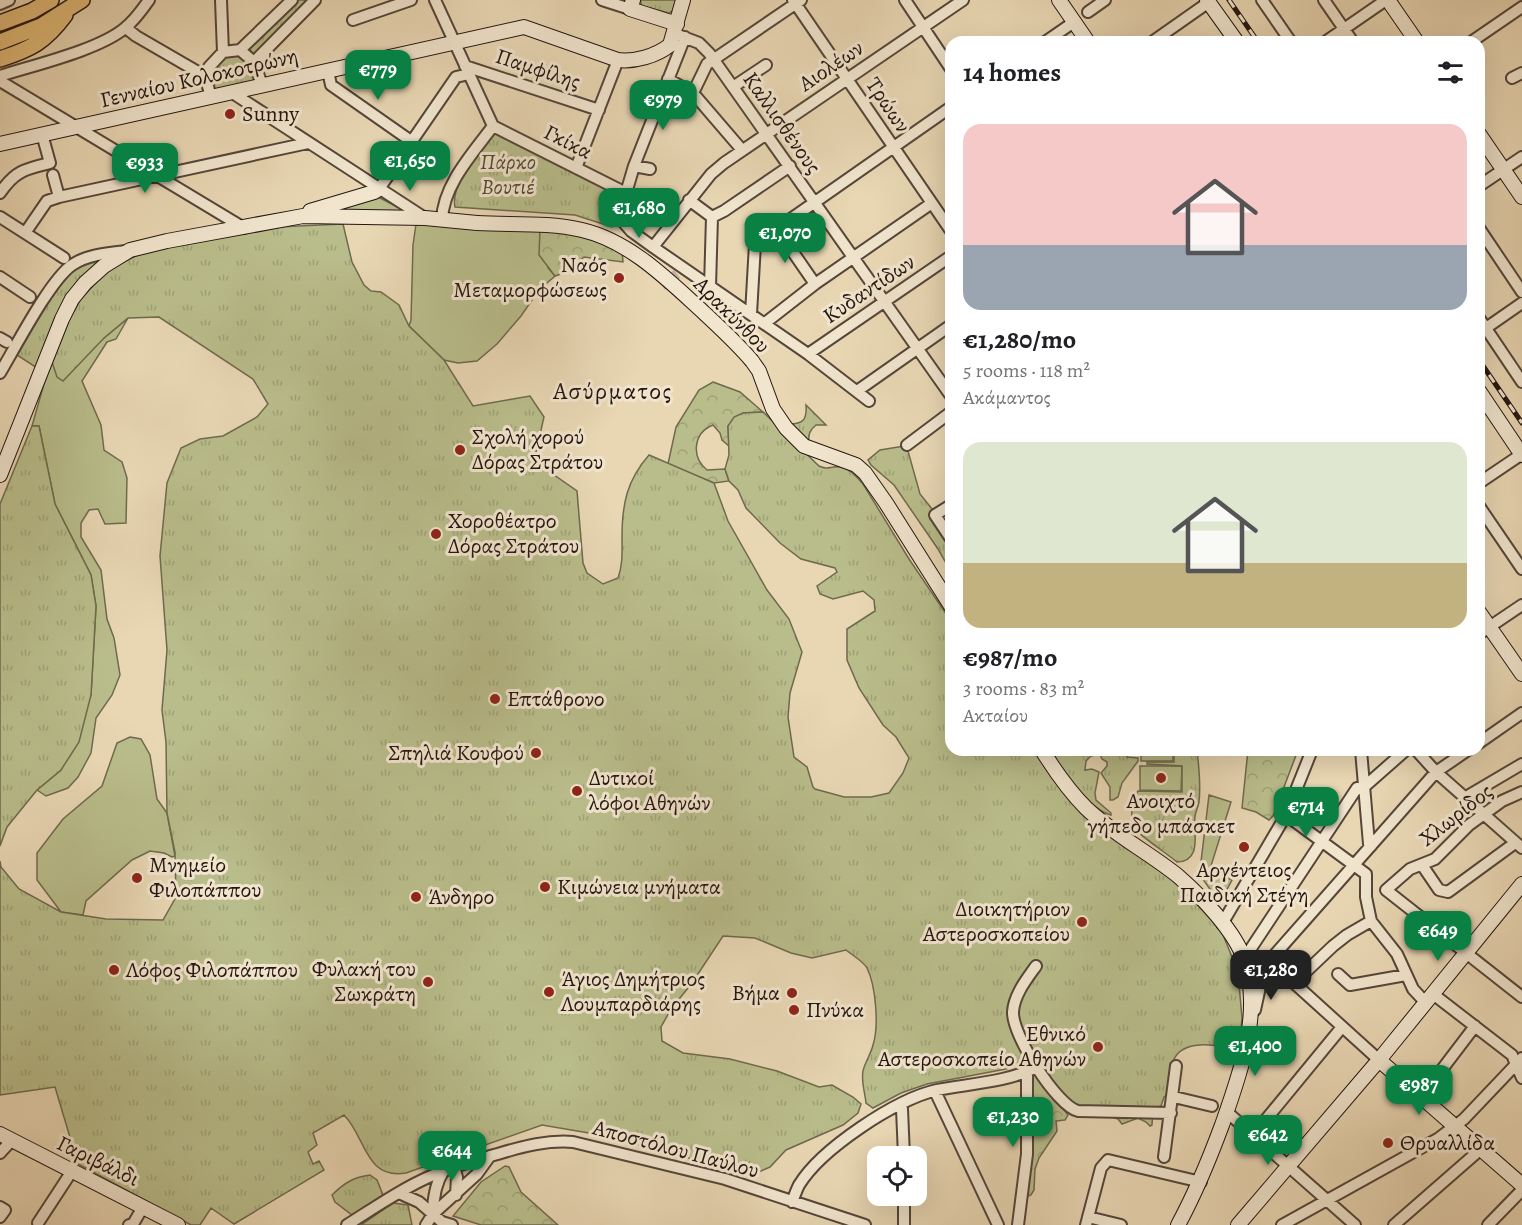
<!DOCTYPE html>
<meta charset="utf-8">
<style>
:root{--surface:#fff;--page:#f2f2f2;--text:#202124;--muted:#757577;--accent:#0b8043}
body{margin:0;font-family:Alegreya,serif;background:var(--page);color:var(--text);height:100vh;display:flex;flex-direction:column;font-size:22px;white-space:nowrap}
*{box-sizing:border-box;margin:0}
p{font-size:20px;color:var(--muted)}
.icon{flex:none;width:33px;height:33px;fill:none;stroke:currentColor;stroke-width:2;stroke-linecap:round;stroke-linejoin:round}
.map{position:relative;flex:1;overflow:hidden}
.drawer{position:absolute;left:945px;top:36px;width:540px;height:720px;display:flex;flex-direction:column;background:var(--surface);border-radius:18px;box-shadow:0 6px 24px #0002}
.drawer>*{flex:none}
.tools{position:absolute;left:867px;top:1146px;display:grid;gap:12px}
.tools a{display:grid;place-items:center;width:60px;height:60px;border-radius:12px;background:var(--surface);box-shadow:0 6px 24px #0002;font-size:30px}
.price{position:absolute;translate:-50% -51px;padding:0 14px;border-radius:12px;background:var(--accent);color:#fff;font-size:20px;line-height:39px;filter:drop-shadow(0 2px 3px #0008)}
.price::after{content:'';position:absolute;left:50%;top:36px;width:18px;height:14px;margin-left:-9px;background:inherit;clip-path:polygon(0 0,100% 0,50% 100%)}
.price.current{background:#222;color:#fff}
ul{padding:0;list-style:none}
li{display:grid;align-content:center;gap:12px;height:318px;padding:0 18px}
li span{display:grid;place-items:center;height:186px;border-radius:18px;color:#555}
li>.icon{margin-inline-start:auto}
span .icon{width:108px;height:108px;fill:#fffc;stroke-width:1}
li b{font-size:26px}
h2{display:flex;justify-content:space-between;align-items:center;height:72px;padding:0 18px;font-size:26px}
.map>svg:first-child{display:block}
.grass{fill:#b9bd8b;stroke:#6e6a4e;stroke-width:1.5}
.forest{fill:url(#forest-crowns);stroke:#6e6a4e;stroke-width:1.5}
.park{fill:url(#park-tufts);stroke:#6e6a4e;stroke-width:1.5}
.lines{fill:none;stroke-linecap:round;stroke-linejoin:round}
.street-tunnel{stroke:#c2b093;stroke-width:10;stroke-dasharray:10 5;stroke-linecap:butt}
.street-casing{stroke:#55463a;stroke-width:14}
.secondary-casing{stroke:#241611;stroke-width:16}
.primary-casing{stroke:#241611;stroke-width:18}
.street{stroke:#f1e5ce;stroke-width:10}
.secondary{stroke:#f1e5ce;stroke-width:14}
.primary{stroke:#e4bc7a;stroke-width:15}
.rail-casing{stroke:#241611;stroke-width:5}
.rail{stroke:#f1e5ce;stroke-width:3;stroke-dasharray:9;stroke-linecap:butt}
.secondary-bridge-casing{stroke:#241611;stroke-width:16;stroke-linecap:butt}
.secondary-bridge{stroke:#f1e5ce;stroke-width:14}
.poi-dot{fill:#8f2418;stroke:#f1e5ce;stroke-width:2}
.labels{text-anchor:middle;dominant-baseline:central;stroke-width:6;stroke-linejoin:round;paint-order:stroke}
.street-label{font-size:22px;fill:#241611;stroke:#f1e5ce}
.poi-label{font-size:22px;fill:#241611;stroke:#f1e5ce;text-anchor:start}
.park-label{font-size:22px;font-style:italic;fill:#514836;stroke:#f1e5ce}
.neighbourhood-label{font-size:24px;letter-spacing:1.5px;fill:#241611;stroke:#f1e5ce}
</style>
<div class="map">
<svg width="1522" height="1225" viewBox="0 0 1522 1225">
<defs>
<pattern id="forest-crowns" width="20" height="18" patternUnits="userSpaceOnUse" patternTransform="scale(1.5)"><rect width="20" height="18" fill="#b9bd8b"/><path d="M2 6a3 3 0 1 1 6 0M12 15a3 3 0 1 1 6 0" fill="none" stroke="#9fa277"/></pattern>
<pattern id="park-tufts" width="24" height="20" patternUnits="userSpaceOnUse" patternTransform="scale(1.5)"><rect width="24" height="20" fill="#b9bd8b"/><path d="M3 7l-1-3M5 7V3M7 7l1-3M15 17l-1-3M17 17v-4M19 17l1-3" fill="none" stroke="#9fa277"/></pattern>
</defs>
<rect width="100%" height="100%" fill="#e9d7b4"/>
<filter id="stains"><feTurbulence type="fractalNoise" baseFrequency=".00333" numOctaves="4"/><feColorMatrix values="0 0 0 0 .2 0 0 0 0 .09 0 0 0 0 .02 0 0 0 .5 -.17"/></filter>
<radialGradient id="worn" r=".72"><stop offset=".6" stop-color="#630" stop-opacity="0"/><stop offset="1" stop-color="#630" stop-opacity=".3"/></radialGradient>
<path class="grass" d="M380,198L411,214L334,212V209Z
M416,224L540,229L548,268L555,276L539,290L521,316L497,344L477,361L458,363L444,360L409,326L411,320L413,245Z
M128,318L116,339L107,342L82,381L101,425L104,450L122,462L127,478L126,523L105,524L98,509L89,510L81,523V537L101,570L107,619L114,638L120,675L112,695L96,718L91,753L78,777L68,788L46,796L37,790L61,770L91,695L96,606L91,575L55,504L39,426H32L51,359L104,338Z
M130,737L141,739L150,755L157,799L167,813L175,856L172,857L164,853L150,851L132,860L86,901L83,915L61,912L37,880V853L63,819L102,786L117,743Z
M1141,750H1173V761H1141Z
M1140,766H1182L1181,791L1140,790Z
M1209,795L1231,802L1210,869L1232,880L1223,897L1217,899L1202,878L1200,870Z"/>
<path class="forest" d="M540,229L568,232L622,250L623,262L584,257L566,272L555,276L539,255Z
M713,382L740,392L763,412L743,413L728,426L729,446L722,440L720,433L713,425C693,433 691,457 707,470L725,469L729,481L714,483L668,464L676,427L699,390Z
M1248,750H1298L1273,816L1269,820L1256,812L1242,808Z
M1035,1073L1039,1075L1068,1115L1065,1120L1056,1121L1057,1131L1039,1158L1035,1169L1034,1190L1031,1195L1026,1197L1032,1132L1031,1079Z
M505,1166L509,1167L521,1192L558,1225H481L453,1216L481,1182Z"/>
<path class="park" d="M297,0H313L256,57L248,48Z
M640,0H677L675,9L669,13L642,6Z
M245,53L262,85L211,97L209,67L217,57Z
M499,132L617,193L619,199L616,224L612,227L575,215L455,207C450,185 479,152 491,134Z
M343,224L352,262L364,285L371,291L381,292L399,305L409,326L444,360L473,406L530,396L544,417L534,461L577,491L583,563L587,573L603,584L618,578C623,564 622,552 622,537C622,504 627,480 649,455L714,483L728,521L767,590L789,619L802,652L790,693L788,717L794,757L807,767L813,787L815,789L844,797H871L889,793L903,773L909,758L896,737L883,725L859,688L847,660V629L875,611L874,600L863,591L833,599L820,594L817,586L837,572L835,568L801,559L780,543L746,508L738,490L729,481L725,469L729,455L728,426L734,417L743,413L763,412L819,466C826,469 827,468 834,467C847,465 855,475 863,484L909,559L951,621V750H1035L1051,775L1168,874L1221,930L1232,957L1239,984L1242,1018L1239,1049C1219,1046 1180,1036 1172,1064C1169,1073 1170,1084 1170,1093L1164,1097L1161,1106L1153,1108L1152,1125L1150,1126L1146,1122L1138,1118L1122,1124L1118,1119L1070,1104L1032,1055C1022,1058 1016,1065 1006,1069L927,1084L901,1093L873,1108L866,1103C865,1093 861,1081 863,1071C865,1062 871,1054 873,1045C879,1027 876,986 867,968C863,961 852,955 846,950L812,958L791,953L755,938L723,936L692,983L671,1009L661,1027L662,1041L683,1053L730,1059L777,1071L819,1087L832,1085L853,1097L861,1104L858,1113L843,1125L786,1150L770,1167L754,1174L728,1166L668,1154L618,1138L542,1125L406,1173C365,1180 366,1137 344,1115L313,1133L317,1145L308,1152L313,1164L319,1161L324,1170L234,1224L211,1208L200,1225H191L78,1164L55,1087L0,1095V861L1,867L19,889L61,912L106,919L163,920L176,897L175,852L167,813L166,742L162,710L167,650L160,556L167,483L181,448L200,439L223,436L257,417L268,404L253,379L159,317L128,318L104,338L63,381L57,377L51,359L66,326L81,299L108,270L142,253L252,228Z
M107,259L87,276L37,368L17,355C31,333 58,279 80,266C89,261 97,260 107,259Z
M806,405L826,425H816C810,430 808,434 809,442L789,424C804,424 807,419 806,405Z
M32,426H39L55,504L91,575L96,606L91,695L79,742L61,770L37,790L7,827L0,846V504Z
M904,446L908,451L920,494L932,509L942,531L951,544V572L938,549L894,485L871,465L868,460L880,450Z
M1050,750L1094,751L1095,755L1091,756L1086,761L1085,770L1092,769L1099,772L1095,793L1096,800L1111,813V815C1090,810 1060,769 1050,750Z
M1098,750H1135L1128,754L1127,757L1138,758V761L1122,783L1118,797L1113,800H1110V787L1101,773L1107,766V762L1102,759Z
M1174,750H1197C1199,767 1201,785 1199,802C1198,807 1196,811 1195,816C1193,832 1203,861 1177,862C1170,856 1138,834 1135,829C1129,820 1132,799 1138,791L1182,792V766L1147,764V762H1174Z
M370,1175L377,1180L383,1195L381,1198L352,1215L335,1202L332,1195C344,1183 354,1177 370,1175Z
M393,1203L408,1205L412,1225H361Z"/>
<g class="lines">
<path class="street-tunnel" d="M662,286L677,274"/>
<g class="street-casing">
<path id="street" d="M221,0L223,52
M435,0L493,126
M602,0L630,9
M793,0L951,231
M905,0L951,69
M1262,0L1291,42
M1324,0L1353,42
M0,4L9,0
M1088,12L1105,0
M353,20L411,0
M126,28L136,36L205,76L211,97
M678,35L699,43L709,53L951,396
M685,37L634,166L626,193L624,223L631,231L653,247L808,354L869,401
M1045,42L1074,22
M1152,42L1209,2
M1325,42L1386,0
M1471,42L1522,7
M240,50L292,0
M254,62L315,0
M465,66L599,110
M328,71L331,85L411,141
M0,76C34,65 99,50 125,28C135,20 142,10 149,0
M205,76L209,67L223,52L240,50L254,62L262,85
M1512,78L1522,73
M668,79L693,93L742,150
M0,81L244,228
M733,87L766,65
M231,92L425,218
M693,93L707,64L801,0
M493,126L626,193
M634,166L650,169
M576,168L618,60
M53,175L59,197
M1479,186L1522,157
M379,189L456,77L469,74
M0,193C15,171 25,169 50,163L42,134
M689,200L712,217L710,287
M0,217L64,258
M712,217L724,211L790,166
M442,220C443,185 473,153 493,126
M1479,228L1522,292
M777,229L815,284
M25,233L47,201L59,197L308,143
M653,247L711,174L724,163L963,0
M0,277L30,297
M751,314L755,244L951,107
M1479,318L1522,382
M765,323L815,284L932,203
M1486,328L1522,303
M0,338L7,342
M808,354L951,256
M0,373C15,348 50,280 72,265C86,255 108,253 125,251
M857,391L951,325
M907,445L951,412
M1479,483L1522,454
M951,505L935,515L951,539
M1479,506L1522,569
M1479,634L1522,605
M1479,743L1522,713
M1361,750L1369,844L1371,846
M1416,750L1436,772L1522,848
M1522,792L1502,801L1469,825L1435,859L1410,869L1386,890L1522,997
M1466,797L1522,764
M1286,815L1366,874V897L1371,921L1397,954L1413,989L1426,1003
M1422,865L1439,890L1448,892L1515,843
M1371,921L1347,935L1333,946L1294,983L1379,1060
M1222,924L1286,815L1312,750
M1244,959L1357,788L1364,787L1406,750
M1036,966C1026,980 1014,995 1013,1012C1012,1035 1057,1106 1078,1111L1171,1113
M1338,974L1350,985L1406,975
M1433,994L1512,1055L1522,1078
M1255,1010L1263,973L1270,960L1436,772L1468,750
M935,1091L998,1225
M1174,1097L1212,1106
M1421,1097L1475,1026
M900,1104L902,1109L904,1156
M1227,1112L1355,1225
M1254,1134L1342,1027
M0,1153L11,1141
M1164,1157L1176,1066
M399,1193L419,1202L442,1222L452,1225
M456,1195L457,1177L454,1167L460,1154
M792,1202C794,1197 796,1191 799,1185C821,1149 896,1099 937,1090C967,1084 1010,1082 1036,1067
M0,1207L5,1210L0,1217
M433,1214C433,1198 435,1184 444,1170
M1088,1217L1121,1225
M38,1223L72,1171
M129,1225L133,1224L143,1207
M347,1225C374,1208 401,1189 431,1176C453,1166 477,1160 501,1153C524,1146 548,1140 573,1142L725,1179L865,1225
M426,1225L433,1214L477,1174L490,1156
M904,1225V1196
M1018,1225L1027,1154V1072
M1086,1225L1101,1168L1108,1160L1201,1182
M1282,1225L1439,1138L1464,1119L1522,1058
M1394,1225L1481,1149
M1488,1225L1522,1190"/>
</g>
<g class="secondary-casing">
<path id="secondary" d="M633,0L630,9L677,24
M1059,0L1088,42
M1207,0L1237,42
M1388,0L1417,42
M1479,134L1522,197
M0,144L524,27L618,60C635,62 656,56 670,45L683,0
M310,211L374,192L379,189
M752,361L759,371L773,409L786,428L804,446L856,465L865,473L886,503L951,606
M1479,391L1522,455
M0,475L62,319L72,299L85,283L104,266L130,250L167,241L303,216L425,218L477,223
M1479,612L1522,674
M1042,750C1055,771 1069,791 1086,808C1113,834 1148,852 1178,876C1201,896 1235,931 1245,961C1262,1015 1240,1074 1222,1125C1209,1160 1196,1192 1178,1225
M1379,1060L1522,1185
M0,1134L178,1225
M1238,1225L1379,1060L1522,884"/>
</g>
<g class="primary-casing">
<path id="primary" d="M0,23L32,11L51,0
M0,42L41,26L82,0
M0,59C31,49 45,42 65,15"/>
</g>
<use href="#street" class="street"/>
<use href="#secondary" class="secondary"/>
<use href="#primary" class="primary"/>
<g class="rail-casing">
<path id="rail" d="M1229,0L1258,42
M1479,360L1522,423"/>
</g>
<use href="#rail" class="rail"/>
<g class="secondary-bridge-casing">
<path id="secondary-bridge" d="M477,223C511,225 549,222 582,230C629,241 666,278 700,309C718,326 736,342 752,361"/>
</g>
<use href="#secondary-bridge" class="secondary-bridge"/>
</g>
<g class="poi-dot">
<circle cx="230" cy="114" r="6"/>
<circle cx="619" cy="278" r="6"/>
<circle cx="460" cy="450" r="6"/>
<circle cx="436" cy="534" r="6"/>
<circle cx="495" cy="699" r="6"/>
<circle cx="536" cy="753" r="6"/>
<circle cx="1161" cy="778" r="6"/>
<circle cx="577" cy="791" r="6"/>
<circle cx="1244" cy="847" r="6"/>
<circle cx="137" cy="878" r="6"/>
<circle cx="545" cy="887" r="6"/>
<circle cx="416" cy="897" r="6"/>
<circle cx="1082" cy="922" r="6"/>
<circle cx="114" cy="970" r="6"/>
<circle cx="428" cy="982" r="6"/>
<circle cx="549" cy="992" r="6"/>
<circle cx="792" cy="993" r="6"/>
<circle cx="794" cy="1010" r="6"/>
<circle cx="1098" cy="1047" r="6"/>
<circle cx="1388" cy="1143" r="6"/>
</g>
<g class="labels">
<g class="street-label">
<text transform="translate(831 66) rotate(-34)">Αιολέων</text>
<text transform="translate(538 69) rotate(18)">Παμφίλης</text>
<text transform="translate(199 78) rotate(-13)">Γενναίου Κολοκοτρώνη</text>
<text transform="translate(888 105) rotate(56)">Τρώων</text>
<text transform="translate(782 123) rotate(55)">Καλλισθένους</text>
<text transform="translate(568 142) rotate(27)">Γκίκα</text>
<text transform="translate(869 289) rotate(-34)">Κυδαντίδων</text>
<text transform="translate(732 315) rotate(45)">Αρακύνθου</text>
<text transform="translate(1456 815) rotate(-38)">Χλωρίδος</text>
<text transform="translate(676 1149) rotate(15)">Αποστόλου Παύλου</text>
<text transform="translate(98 1161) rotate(26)">Γαριβάλδι</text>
</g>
<g class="poi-label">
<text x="242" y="114">Sunny</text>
<text x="607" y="265" text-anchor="end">Ναός<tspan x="607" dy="25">Μεταμορφώσεως</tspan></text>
<text x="472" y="437">Σχολή χορού<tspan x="472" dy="25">Δόρας Στράτου</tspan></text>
<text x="448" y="521">Χοροθέατρο<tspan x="448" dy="25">Δόρας Στράτου</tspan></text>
<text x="507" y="699">Επτάθρονο</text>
<text x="524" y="753" text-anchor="end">Σπηλιά Κουφού</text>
<text x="589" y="778">Δυτικοί<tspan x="589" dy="25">λόφοι Αθηνών</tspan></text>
<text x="1161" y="801" text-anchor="middle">Ανοιχτό<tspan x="1161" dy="25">γήπεδο μπάσκετ</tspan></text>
<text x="149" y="865">Μνημείο<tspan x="149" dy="25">Φιλοπάππου</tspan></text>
<text x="1244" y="870" text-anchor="middle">Αργέντειος<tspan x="1244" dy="25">Παιδική Στέγη</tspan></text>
<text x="557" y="887">Κιμώνεια μνήματα</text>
<text x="428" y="897">Άνδηρο</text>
<text x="1070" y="909" text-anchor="end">Διοικητήριον<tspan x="1070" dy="25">Αστεροσκοπείου</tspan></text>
<text x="416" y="969" text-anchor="end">Φυλακή του<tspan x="416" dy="25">Σωκράτη</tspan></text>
<text x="126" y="970">Λόφος Φιλοπάππου</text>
<text x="561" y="979">Άγιος Δημήτριος<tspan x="561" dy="25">Λουμπαρδιάρης</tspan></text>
<text x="780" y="993" text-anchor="end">Βήμα</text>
<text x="806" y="1010">Πνύκα</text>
<text x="1086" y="1034" text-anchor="end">Εθνικό<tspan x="1086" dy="25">Αστεροσκοπείο Αθηνών</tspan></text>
<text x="1400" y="1143">Θρυαλλίδα</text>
</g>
<g class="park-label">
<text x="508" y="162">Πάρκο<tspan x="508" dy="25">Βουτιέ</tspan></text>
</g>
<g class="neighbourhood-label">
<text x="613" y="391">Ασύρματος</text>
</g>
</g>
<rect width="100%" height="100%" filter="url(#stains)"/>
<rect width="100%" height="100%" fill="url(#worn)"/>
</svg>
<div class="tools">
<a><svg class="icon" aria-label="locate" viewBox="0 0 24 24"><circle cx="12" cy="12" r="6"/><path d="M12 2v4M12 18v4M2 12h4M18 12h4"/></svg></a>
</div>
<b class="price" style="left:378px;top:101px">€779</b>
<b class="price" style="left:663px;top:131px">€979</b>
<b class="price" style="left:410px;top:192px">€1,650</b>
<b class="price" style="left:145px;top:194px">€933</b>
<b class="price" style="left:639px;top:239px">€1,680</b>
<b class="price" style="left:785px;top:264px">€1,070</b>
<b class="price" style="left:1306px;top:838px">€714</b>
<b class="price" style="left:1438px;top:962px">€649</b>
<b class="price current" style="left:1271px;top:1001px">€1,280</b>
<b class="price" style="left:1255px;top:1077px">€1,400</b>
<b class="price" style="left:1419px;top:1116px">€987</b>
<b class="price" style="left:1013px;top:1148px">€1,230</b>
<b class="price" style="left:1268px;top:1166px">€642</b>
<b class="price" style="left:452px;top:1182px">€644</b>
<section class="drawer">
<h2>14 homes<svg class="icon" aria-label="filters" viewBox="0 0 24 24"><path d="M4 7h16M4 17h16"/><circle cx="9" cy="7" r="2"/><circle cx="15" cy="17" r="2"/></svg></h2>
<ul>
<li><span style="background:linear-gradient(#f6c9c9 65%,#9aa5b1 0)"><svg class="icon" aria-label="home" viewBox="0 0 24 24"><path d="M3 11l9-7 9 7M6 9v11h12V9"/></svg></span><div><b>€1,280/mo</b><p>5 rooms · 118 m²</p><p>Ακάμαντος</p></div></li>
<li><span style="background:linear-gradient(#dfe7d0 65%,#c2b280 0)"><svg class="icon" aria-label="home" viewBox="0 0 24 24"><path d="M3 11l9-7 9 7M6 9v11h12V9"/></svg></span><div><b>€987/mo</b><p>3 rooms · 83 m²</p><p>Ακταίου</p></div></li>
</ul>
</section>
</div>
